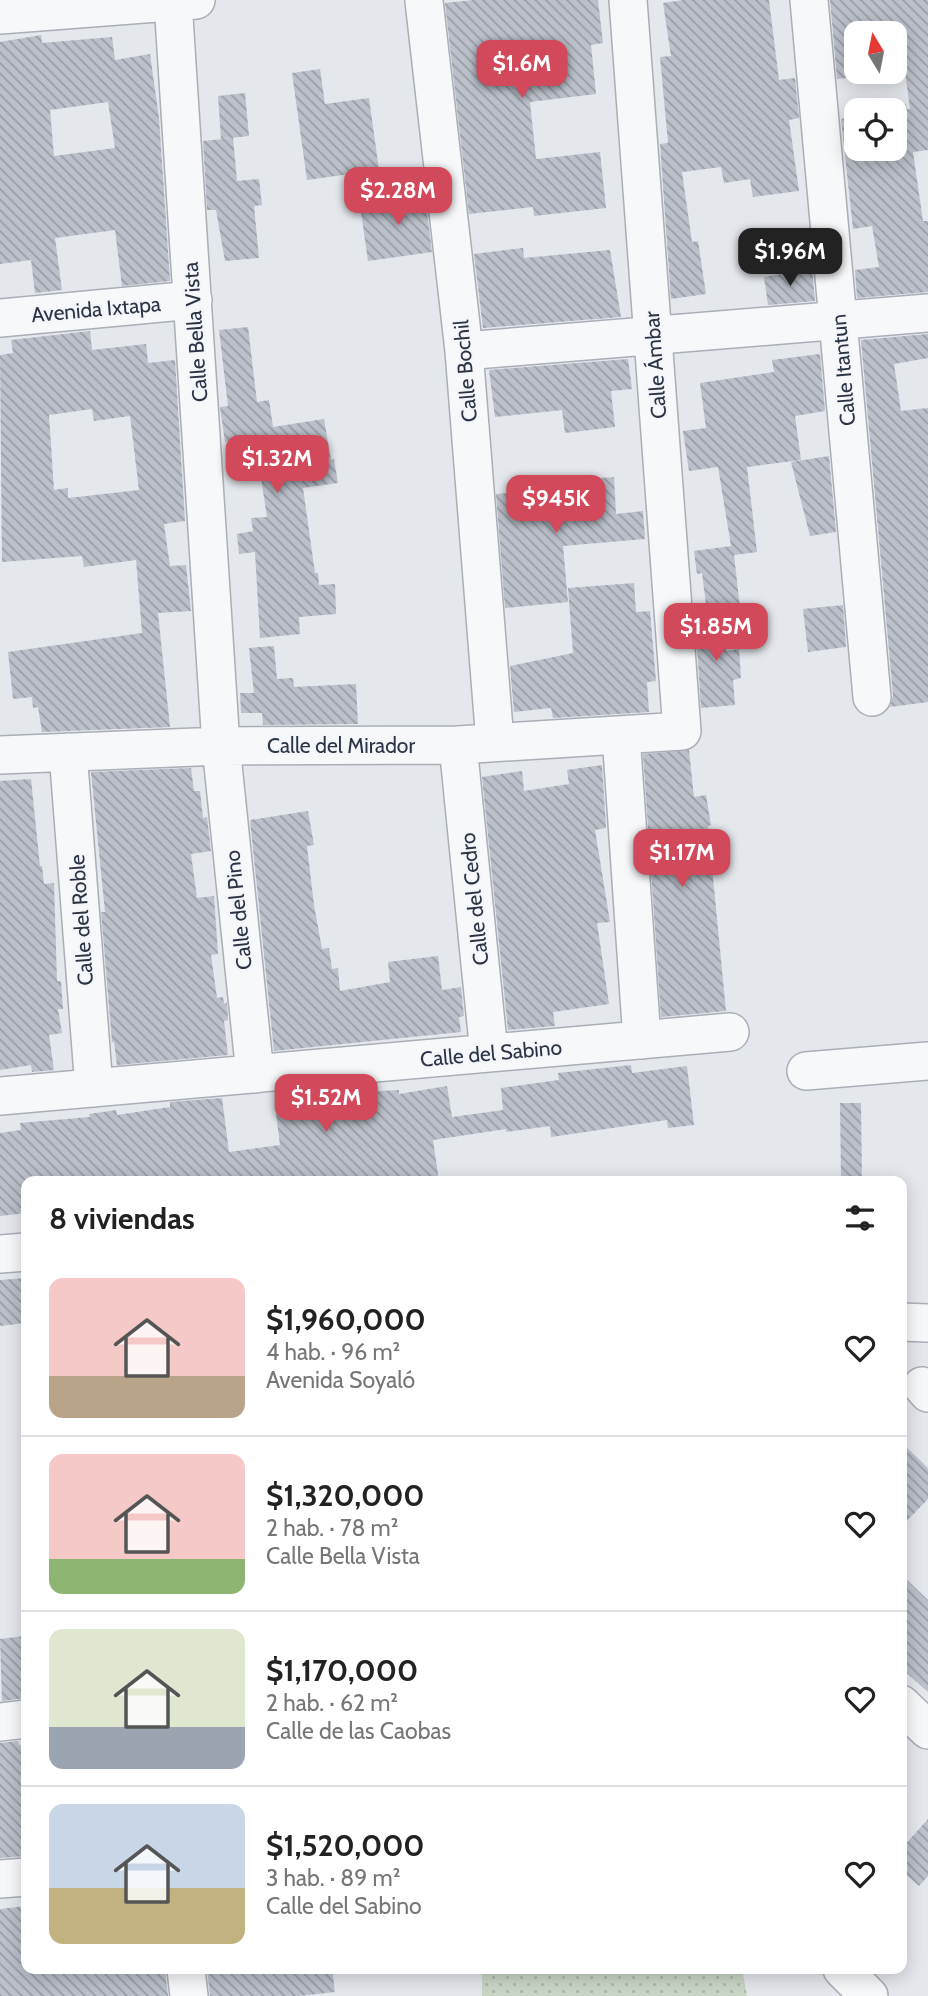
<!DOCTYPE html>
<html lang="es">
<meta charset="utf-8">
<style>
:root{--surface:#fff;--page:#f2f2f2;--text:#222;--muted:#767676;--line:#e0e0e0;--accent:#d1495b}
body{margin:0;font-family:Cabin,sans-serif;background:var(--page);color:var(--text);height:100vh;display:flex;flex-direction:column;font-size:26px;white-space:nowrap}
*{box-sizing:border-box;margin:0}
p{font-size:23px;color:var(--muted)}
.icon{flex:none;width:38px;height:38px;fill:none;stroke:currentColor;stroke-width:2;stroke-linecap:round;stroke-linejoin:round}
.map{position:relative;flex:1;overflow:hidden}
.side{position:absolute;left:21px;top:1176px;width:886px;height:798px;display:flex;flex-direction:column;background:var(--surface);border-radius:14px;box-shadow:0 4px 18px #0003}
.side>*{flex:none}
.needle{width:46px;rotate:350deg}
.fabs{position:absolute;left:844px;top:21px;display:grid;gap:14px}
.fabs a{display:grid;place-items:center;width:63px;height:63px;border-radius:14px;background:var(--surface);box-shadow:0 4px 18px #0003;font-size:35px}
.price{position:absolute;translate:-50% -60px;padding:0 16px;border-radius:14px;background:var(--accent);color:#fff;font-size:23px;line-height:46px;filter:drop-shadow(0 2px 4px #0008)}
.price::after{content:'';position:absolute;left:50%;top:42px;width:21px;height:16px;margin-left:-10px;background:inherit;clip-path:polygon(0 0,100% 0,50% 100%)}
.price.active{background:#222;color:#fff}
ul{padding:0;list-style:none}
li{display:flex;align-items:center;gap:21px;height:175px;padding:0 28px}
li+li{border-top:2px solid var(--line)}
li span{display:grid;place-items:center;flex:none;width:196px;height:140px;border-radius:14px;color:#555}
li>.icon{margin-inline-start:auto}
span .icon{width:84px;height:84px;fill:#fffc;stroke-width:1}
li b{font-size:30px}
h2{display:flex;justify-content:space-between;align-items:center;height:84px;padding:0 28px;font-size:30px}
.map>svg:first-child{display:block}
.grass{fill:url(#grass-dots)}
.building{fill:url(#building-back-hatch);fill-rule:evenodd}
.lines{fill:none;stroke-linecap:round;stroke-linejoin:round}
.minor-casing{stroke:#a9aeb7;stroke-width:40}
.minor{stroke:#f7f8fa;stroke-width:37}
.labels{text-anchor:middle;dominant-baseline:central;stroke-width:5;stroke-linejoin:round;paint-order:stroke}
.street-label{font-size:21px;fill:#2b3445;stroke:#f4f6f9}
</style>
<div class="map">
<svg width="928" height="1996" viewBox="0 0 928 1996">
<defs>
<pattern id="grass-dots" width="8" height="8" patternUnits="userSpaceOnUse" patternTransform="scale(1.75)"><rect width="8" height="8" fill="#c9d6c5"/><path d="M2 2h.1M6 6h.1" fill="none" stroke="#adb8ab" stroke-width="1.8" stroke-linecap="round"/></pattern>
<pattern id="building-back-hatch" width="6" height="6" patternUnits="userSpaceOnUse" patternTransform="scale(1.75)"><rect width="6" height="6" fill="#bbc0ca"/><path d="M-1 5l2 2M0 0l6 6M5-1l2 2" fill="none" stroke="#989da6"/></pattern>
</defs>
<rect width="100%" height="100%" fill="#e4e7ec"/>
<path class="grass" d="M482,1969H742L747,1996H482Z"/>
<path class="building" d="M473,0H598L603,43L591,45L596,94L530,102L536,159L600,152L606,208L534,216L533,207L469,214L445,3Z
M683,0H769L779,80L795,78L799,118L789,120L799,191L753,197L750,179L724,183L721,167L682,172L692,242L698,241L706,294L671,299L660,144L668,143L660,57L671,56L663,3Z
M830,0H928V150L913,152L923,221H928V292L857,298L855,270L879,267L872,226L853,229L841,119L856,116V149H894V105L906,104L907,109H910L905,72L894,73V33H856V77L837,79Z
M41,35L42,43L112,37L115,60L150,54L159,118L170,281L122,286L115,230L55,238L62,290L35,293L31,260L0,264V42ZM108,102L115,148L54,156L50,110Z
M320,69L325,104L369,98L379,170L307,180L292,73Z
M245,93L249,136L221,139L218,96Z
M233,138L237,181L259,179L262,205L254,206L259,258L225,261L216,210H207L203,141Z
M424,188L432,252L368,261L361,212L388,208L386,194Z
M523,248L524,258L610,250L621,317L483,328L474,254Z
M812,269L815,301L768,305L764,277Z
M248,327L257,402L269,400L273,427L324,419L331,460L334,459L338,483L303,488L315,573H318L319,585L335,584L336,614L299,617L300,634L260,638L255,552L239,554L237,534L253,531L251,518L267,517L261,478L244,480L239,441L225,442L220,407L228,406L219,330Z
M90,331L92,350L146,344L148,363L175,360L185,521L164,524L170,566L186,565L191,611L158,613L170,727L42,732L38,707L33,708L32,697L13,699L8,652L142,633L136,560L84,567L82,556L2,562L0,355L13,353L11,340ZM92,409L94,421L130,416L139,490L68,498V488L54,490L49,415Z
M928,334V358L894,364L901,411L928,408V702L890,707L893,695L861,340Z
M820,354L825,411L795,416L801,460L747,467L757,552L734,555L740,608L707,612L702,573L697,574L694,551L731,546L718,467L689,471L683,431L706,428L700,383L774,372L772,360Z
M628,359L632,389L611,391L615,427L565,433L562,410L495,417L489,370Z
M829,456L836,532L810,536L791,462Z
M614,477L616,514L643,511L645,539L563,546L568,602L505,608L496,494L557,490L556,481Z
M634,583L636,612L650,611L656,681L647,682L649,712L553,718L551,708L514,712L510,666L573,653L568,588Z
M843,605L846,647L808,652L803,609Z
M721,612L726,651L739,649L741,678L733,680L735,705L701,708L695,616Z
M274,646L277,679L293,678L294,687L356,684L358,724L263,725L262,713H241L240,693H254L249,648Z
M689,750L694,797L706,795L711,825L708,826L726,1011L661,1017L643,754Z
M602,765L606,828L595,830L610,922L597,923L609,1004L553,1012L555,1026L508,1030L482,777L522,771L524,791L569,784L567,770Z
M191,768L194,791H200L203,818L207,817L211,851L191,854L197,898L214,896L218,954L211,955L217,998L223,997L224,1004L227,1003L228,1020L224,1021L228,1055L117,1065L114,1042H112L101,912H105L91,772Z
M31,779L40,866H42L44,884L54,883L57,981H61L63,1009H58L62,1033L49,1035L54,1070L32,1072L31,1065L0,1070V781Z
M308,811L314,845L307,846L314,905L322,949L329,948L332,969L338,968L340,991L390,982L388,962L438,956L442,990L461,987L464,1016L459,1017L461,1032L274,1051L250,820Z
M631,1065L632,1073L687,1066L694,1125L668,1128L667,1120L551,1137L550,1126L506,1132V1129L433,1140L439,1181H26V1213L0,1216V1133L21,1130L20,1123L90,1117L89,1114L116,1110L117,1115L170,1107V1102L222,1098L229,1152L280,1145L275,1106L380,1091L399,1090V1094L447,1086L452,1117L503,1110L501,1088L559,1080L558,1073Z
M840,1103H861L862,1181H841Z
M26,1278V1323L0,1326V1280Z
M901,1442L928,1468V1499L901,1527Z
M901,1574L928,1600V1692L901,1668Z
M24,1636L26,1698L2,1701L0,1639Z
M18,1741L19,1745L26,1744V1856L0,1858V1743Z
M928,1819V1876L919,1886L901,1870V1849Z
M26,1906V1969H165L168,1996H0V1909Z
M207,1969H332L335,1992L300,1996H210Z"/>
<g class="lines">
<g class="minor-casing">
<path id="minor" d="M809,0L872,697
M424,1L464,351L495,742
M173,2L221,746L255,1074
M0,15L196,0
M0,318L193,300
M464,351L928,313
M621,735L642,1040
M458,745L489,1053
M68,752L94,1088
M0,755L221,746L458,745L682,731L628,0
M806,1071L928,1061
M0,1096L730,1032
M0,1254L26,1252
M901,1322L928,1323
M922,1386L928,1393
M901,1704L928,1730
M0,1722L26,1719
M0,1879L26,1877
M186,1969L189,1996
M842,1969L869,1996"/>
</g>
<use href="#minor" class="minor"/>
</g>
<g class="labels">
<g class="street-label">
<text transform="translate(96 309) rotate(-5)">Avenida Ixtapa</text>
<text transform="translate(195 332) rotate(-94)">Calle Bella Vista</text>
<text transform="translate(655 365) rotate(-94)">Calle Ámbar</text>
<text transform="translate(843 370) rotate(-95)">Calle Itantun</text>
<text transform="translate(465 371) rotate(-95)">Calle Bochil</text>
<text x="341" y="745">Calle del Mirador</text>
<text transform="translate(474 899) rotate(-96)">Calle del Cedro</text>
<text transform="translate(238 910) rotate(-96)">Calle del Pino</text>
<text transform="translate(81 920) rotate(-94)">Calle del Roble</text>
<text transform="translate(491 1053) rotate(-5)">Calle del Sabino</text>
</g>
</g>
</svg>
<div class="fabs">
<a><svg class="needle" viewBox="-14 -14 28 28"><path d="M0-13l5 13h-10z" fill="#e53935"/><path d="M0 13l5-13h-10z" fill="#767676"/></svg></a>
<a><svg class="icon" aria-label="locate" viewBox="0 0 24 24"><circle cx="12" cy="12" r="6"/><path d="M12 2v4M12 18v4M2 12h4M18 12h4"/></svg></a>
</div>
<b class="price" style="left:522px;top:100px">$1.6M</b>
<b class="price" style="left:398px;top:227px">$2.28M</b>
<b class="price active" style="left:790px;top:288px">$1.96M</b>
<b class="price" style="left:277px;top:495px">$1.32M</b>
<b class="price" style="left:556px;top:535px">$945K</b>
<b class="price" style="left:716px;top:663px">$1.85M</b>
<b class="price" style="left:682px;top:889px">$1.17M</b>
<b class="price" style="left:326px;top:1134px">$1.52M</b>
<section class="side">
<h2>8 viviendas<svg class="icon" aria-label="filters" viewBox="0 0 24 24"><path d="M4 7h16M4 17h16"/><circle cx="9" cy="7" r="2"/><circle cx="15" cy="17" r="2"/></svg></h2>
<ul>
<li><span style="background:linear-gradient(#f6c9c9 70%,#b9a48a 0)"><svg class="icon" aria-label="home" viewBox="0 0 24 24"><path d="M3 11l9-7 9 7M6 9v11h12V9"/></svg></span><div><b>$1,960,000</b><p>4 hab. · 96 m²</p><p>Avenida Soyaló</p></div><svg class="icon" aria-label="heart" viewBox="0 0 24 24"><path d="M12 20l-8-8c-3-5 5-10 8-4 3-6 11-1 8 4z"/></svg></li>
<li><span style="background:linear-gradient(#f6c9c9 75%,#8fb573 0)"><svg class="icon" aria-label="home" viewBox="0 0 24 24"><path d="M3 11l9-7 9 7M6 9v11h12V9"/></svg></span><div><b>$1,320,000</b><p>2 hab. · 78 m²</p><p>Calle Bella Vista</p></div><svg class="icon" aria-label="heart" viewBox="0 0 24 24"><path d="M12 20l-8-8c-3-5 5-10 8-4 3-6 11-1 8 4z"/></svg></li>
<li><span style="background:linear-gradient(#dfe7d0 70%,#9aa5b1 0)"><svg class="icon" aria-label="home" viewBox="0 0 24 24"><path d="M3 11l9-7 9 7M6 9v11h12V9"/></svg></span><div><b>$1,170,000</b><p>2 hab. · 62 m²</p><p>Calle de las Caobas</p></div><svg class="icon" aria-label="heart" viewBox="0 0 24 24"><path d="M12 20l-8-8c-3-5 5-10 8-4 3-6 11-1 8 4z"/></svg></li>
<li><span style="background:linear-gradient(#c9d6e8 60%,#c2b280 0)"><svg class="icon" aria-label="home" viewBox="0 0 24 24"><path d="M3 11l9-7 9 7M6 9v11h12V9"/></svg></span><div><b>$1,520,000</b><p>3 hab. · 89 m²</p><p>Calle del Sabino</p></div><svg class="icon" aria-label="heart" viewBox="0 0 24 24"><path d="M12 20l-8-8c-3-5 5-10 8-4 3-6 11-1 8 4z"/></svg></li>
</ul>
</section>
</div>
